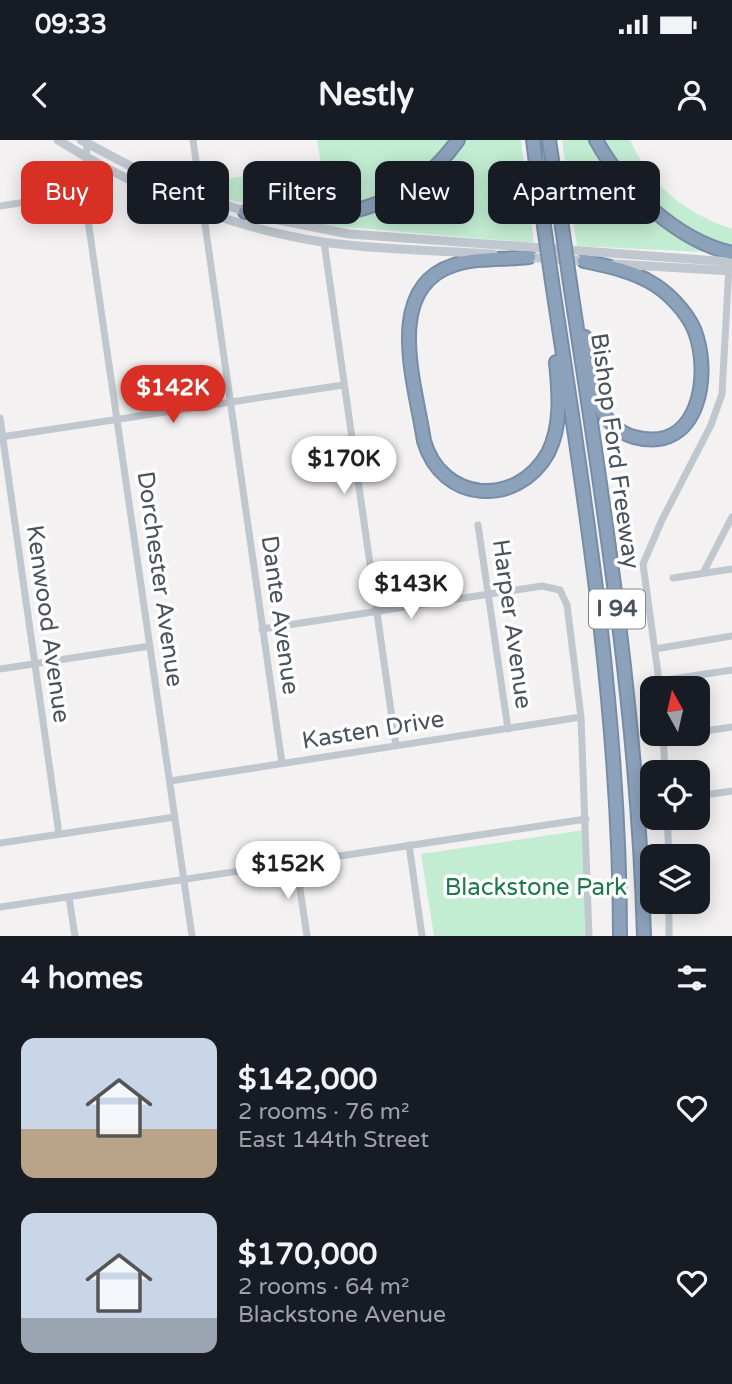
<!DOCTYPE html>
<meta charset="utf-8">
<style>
:root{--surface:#171b24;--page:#242831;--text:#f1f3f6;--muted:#9ea1a6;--accent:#d93025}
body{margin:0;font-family:"Varela Round",sans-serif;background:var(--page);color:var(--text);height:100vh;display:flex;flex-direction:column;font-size:26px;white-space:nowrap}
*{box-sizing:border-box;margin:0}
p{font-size:23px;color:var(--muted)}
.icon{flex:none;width:38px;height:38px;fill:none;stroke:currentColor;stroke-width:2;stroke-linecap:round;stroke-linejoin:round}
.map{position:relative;height:796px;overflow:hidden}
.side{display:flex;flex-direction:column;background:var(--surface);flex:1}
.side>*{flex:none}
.guide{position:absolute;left:21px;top:21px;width:691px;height:63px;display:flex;gap:14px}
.needle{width:46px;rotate:352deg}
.buttons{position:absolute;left:640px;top:536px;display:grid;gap:14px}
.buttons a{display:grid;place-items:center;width:70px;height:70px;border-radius:14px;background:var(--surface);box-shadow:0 4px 18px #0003;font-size:35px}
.price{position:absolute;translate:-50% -60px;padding:0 16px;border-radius:24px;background:#fff;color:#222;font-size:23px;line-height:46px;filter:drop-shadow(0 2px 4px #0008)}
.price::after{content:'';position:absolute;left:50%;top:42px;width:21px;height:16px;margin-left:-10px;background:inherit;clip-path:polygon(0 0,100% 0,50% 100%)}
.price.current{background:var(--accent);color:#fff}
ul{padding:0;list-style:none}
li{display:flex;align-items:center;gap:21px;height:175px;padding:0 21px}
li span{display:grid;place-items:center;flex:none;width:196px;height:140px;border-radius:14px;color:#555}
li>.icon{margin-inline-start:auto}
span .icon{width:84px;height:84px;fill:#fffc;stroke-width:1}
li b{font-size:30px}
h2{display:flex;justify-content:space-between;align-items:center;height:84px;padding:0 21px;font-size:30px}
.chip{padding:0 24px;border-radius:14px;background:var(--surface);box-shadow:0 4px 18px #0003;font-size:24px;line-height:63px}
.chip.current{background:var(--accent);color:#fff}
.status{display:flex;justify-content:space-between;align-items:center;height:49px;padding:0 35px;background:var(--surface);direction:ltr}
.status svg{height:19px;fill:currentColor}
header{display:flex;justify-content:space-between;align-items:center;height:91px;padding:0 21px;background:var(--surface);font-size:32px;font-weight:800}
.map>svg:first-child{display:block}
.green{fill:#c3edd3}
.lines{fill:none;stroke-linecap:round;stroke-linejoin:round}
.motorway-casing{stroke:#778da7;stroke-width:16}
.minor{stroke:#c0c7ce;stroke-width:7}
.tertiary{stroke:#c0c7ce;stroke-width:9}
.motorway{stroke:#8ca2bb;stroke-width:12}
.motorway-bridge-casing{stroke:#778da7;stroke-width:16;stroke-linecap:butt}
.motorway-bridge{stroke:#8ca2bb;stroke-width:12}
.labels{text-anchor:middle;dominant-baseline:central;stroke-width:7;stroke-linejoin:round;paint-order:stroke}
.shield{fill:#fff;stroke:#80878e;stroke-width:2}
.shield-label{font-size:23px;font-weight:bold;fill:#4a535d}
.street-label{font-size:24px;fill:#4a535d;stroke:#fff}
.park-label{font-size:24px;fill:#1e7a4d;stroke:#fff}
</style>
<div class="status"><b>09:33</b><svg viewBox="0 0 49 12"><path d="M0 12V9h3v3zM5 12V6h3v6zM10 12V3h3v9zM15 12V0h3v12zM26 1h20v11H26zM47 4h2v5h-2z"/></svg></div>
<header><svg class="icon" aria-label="back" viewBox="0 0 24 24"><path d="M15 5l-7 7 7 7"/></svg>Nestly<svg class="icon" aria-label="person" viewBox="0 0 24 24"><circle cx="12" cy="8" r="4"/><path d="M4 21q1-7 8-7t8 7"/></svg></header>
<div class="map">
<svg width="732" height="796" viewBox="0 0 732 796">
<rect width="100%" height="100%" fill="#f3f1f1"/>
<path class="green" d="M317,0H453C418,53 348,75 288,70C262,68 238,60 213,58L206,52L204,42L321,25Z
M464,0H521L534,103L312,84L313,81C373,80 431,51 464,0Z
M562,0H590L613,36L706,112L577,106Z
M603,0H630C650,45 685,73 732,89V108C678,88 631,50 603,0Z
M584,690L586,796H434L421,714Z"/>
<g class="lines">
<g class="motorway-casing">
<path id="motorway" d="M533,0L544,86
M549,0L562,87
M596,0C623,49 676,100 732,113
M245,72C329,85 406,73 458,0
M529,117C505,120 477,117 454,125C382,148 416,246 424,301C442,363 517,368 548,313C562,286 559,252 556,222
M584,121C606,126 630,130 650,142C667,151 686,171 694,189C712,233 700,315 634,297C620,293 609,283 602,271C591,251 590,219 585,197
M552,142C585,359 620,576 620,796
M570,143C603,360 638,577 644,796"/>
</g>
<path class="minor" d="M193,0L282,623
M87,4L84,53L192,796
M0,66L84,53
M324,102L396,606
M0,278L59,694
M1,297L343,245
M478,385L508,589
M703,433L732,377
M673,438L732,429
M262,489L542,446L560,450L567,465L581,577L589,796
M655,509L732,496
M0,529L150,506
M659,541L732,530
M660,548L643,424L662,380L711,285L722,254L729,126
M698,592L732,587
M663,593L665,632
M664,597L691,593
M170,641L581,577
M698,656L732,651
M667,677L669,716
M0,703L175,677
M409,705L422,796
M296,722L307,796
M69,757L75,796
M669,761V796
M0,767L586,679"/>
<path class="tertiary" d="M58,0C138,50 228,87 322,102C378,110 436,110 493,114
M81,0L174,49L251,73
M274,79L349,94L732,122
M524,117L587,121
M615,124L732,131"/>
<use href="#motorway" class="motorway"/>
<g class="motorway-bridge-casing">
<path id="motorway-bridge" d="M544,86L552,142
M562,87L570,143"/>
</g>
<use href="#motorway-bridge" class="motorway-bridge"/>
</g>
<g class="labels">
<rect class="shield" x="589" y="449.5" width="56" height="39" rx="5"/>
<g class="shield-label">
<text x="617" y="469">I 94</text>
</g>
<g class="street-label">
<text transform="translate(615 311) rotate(82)">Bishop Ford Freeway</text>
<text transform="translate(160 439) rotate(82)">Dorchester Avenue</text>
<text transform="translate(280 475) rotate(82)">Dante Avenue</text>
<text transform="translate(48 484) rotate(82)">Kenwood Avenue</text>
<text transform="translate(512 484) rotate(82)">Harper Avenue</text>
<text transform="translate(373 590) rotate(-9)">Kasten Drive</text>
</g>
<g class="park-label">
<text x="536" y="747">Blackstone Park</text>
</g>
</g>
</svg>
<div class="buttons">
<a><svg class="needle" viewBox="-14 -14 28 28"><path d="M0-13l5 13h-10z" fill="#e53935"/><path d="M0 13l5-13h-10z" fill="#9ea1a6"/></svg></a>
<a><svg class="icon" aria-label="locate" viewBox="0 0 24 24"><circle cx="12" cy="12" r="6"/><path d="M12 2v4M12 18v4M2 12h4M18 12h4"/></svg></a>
<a><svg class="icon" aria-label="layers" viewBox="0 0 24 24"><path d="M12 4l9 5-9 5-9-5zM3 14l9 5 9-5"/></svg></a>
</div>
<b class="price current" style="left:173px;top:285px">$142K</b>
<b class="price" style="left:344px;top:356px">$170K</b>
<b class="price" style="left:411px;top:481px">$143K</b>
<b class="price" style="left:288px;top:761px">$152K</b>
<div class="guide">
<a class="chip current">Buy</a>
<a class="chip">Rent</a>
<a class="chip">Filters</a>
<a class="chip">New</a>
<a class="chip">Apartment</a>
</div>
</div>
<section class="side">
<h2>4 homes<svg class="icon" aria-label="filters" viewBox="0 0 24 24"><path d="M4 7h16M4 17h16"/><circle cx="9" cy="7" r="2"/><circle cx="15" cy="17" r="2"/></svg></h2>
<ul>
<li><span style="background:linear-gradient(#c9d6e8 65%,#b9a48a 0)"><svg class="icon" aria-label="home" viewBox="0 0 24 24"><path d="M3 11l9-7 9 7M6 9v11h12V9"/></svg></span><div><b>$142,000</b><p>2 rooms · 76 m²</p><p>East 144th Street</p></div><svg class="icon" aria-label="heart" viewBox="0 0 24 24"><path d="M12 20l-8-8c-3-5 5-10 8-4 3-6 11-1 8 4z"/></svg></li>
<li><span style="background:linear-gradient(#c9d6e8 75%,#9aa5b1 0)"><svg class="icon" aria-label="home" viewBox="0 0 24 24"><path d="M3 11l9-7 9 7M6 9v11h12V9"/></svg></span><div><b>$170,000</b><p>2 rooms · 64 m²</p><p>Blackstone Avenue</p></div><svg class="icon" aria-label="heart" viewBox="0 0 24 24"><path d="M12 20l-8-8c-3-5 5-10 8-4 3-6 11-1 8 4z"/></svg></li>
</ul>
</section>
